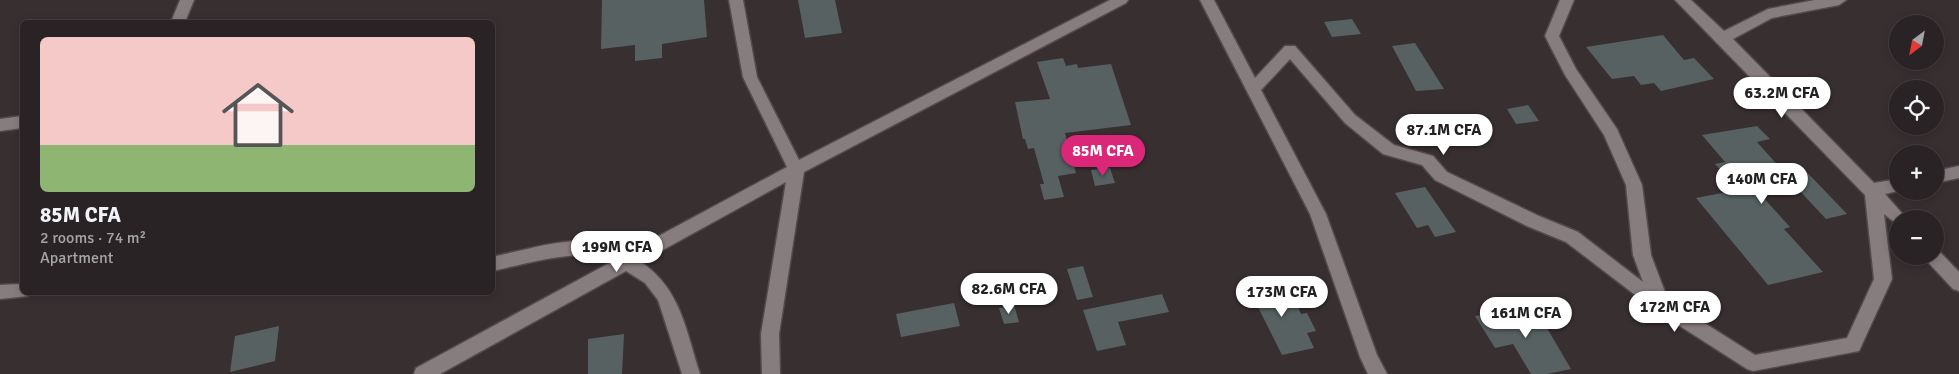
<!DOCTYPE html>
<meta charset="utf-8">
<style>
:root{--surface:#2a2325;--page:#322b2d;--text:#f1f3f6;--muted:#a5a4a7;--line:#464042;--accent:#db2777}
body{margin:0;font-family:Signika,sans-serif;background:var(--page);color:var(--text);height:100vh;display:flex;flex-direction:column;font-size:19px;white-space:nowrap}
*{box-sizing:border-box;margin:0}
p{font-size:16px;color:var(--muted)}
.icon{flex:none;width:28px;height:28px;fill:none;stroke:currentColor;stroke-width:2;stroke-linecap:round;stroke-linejoin:round}
.map{position:relative;flex:1;overflow:hidden}
.side{position:absolute;left:20px;top:20px;width:475px;height:275px;display:flex;flex-direction:column;background:var(--surface);border-radius:8px;box-shadow:0 2px 8px #0003,0 0 0 1px var(--line)}
.side>*{flex:none}
.needle{width:32px;rotate:212deg}
.fabs{position:absolute;left:1889px;top:15px;display:grid;gap:10px}
.fabs a{display:grid;place-items:center;width:55px;height:55px;border-radius:50%;background:var(--surface);box-shadow:0 2px 8px #0003,0 0 0 1px var(--line);font-size:25px}
.price{position:absolute;translate:-50% -42px;padding:0 11px;border-radius:18px;background:#fff;color:#222;font-size:16px;line-height:32px;filter:drop-shadow(0 1px 2px #0008)}
.price::after{content:'';position:absolute;left:50%;top:30px;width:15px;height:11px;margin-left:-8px;background:inherit;clip-path:polygon(0 0,100% 0,50% 100%)}
.price.on{background:var(--accent);color:#fff}
ul{padding:0;list-style:none}
li{display:grid;align-content:center;gap:10px;height:265px;padding:0 20px}
li+li{border-top:1px solid var(--line)}
li span{display:grid;place-items:center;height:155px;border-radius:8px;color:#555}
li>.icon{margin-inline-start:auto}
span .icon{width:90px;height:90px;fill:#fffc;stroke-width:1}
li b{font-size:21px}
.map>svg:first-child{display:block}
.building{fill:#576161}
.lines{fill:none;stroke-linecap:round;stroke-linejoin:round}
.minor-casing{stroke:#524b4d;stroke-width:3}
.minor{fill:#877d7f;fill-rule:evenodd}
</style>
<div class="map">
<svg width="1959" height="374" viewBox="0 0 1959 374">
<rect width="100%" height="100%" fill="#382f31"/>
<path class="building" d="M602,0H704L707,37L662,44V58L635,61V45L601,49Z
M798,0H835L842,33L805,38Z
M1352,19L1361,34L1332,37L1324,22Z
M1663,35L1684,60L1694,58L1714,79L1661,91L1654,83L1641,85L1634,76L1612,79L1586,47Z
M1415,43L1444,89L1416,91L1392,46Z
M1063,58L1066,66L1077,64L1078,68L1111,64L1131,125L1065,133L1076,173L1058,176L1064,197L1044,200L1040,184H1044L1034,148L1028,149L1025,139H1023L1015,102L1050,99L1037,62Z
M1528,105L1539,121L1516,124L1507,109Z
M1435,119L1444,135L1426,138L1416,122Z
M1757,126L1770,139L1757,142L1782,170L1801,166L1847,214L1826,219L1798,189L1762,196L1790,227L1784,229L1823,272L1768,285L1696,198L1727,192L1716,180L1727,177L1715,164L1725,162L1702,135Z
M1110,168L1115,183L1095,186L1091,170Z
M1425,187L1456,232L1435,237L1428,225L1417,228L1395,193Z
M1083,266L1093,297L1077,300L1067,269Z
M1272,278L1285,305L1296,302L1301,314L1307,313L1316,331L1307,333L1314,348L1282,355L1246,283Z
M1162,294L1169,312L1118,322L1126,345L1097,351L1083,310Z
M954,303L960,326L901,337L896,314Z
M1014,305L1019,322L1004,324L999,308Z
M1537,307L1544,323L1571,369L1547,374H1531L1513,344L1495,348L1475,316Z
M279,326L275,361L230,372L235,336Z
M624,334L622,374H588V339Z"/>
<g class="lines">
<g class="minor-casing">
<path id="minor" d="M180,0H194L185,22H171Z
M729,0H743L757,77L799,160L1110,0H1128L1126,3L804,172L779,334L780,374H762L761,334L786,182L641,262C681,289 686,331 700,374H682L658,300L645,283L626,271L440,374H414L416,368L613,261C588,245 521,265 492,271V257C535,248 589,228 627,253L787,167L743,77Z
M1200,0H1214L1255,78L1285,46H1295L1355,115L1394,145L1433,156L1447,172L1539,216L1578,232L1643,282L1633,255L1626,185L1604,135L1565,75L1545,36L1560,0H1574L1559,36L1576,69L1617,129L1642,185L1651,255L1668,300L1755,355L1847,338L1874,279L1865,195L1675,0H1691L1724,31L1768,9L1815,0H1846L1839,5L1772,18L1733,39L1874,183L1898,179V191L1885,194L1907,219H1898V225L1884,214L1892,279L1859,351L1753,371L1747,369L1655,310L1566,242L1527,226L1435,180L1422,165L1383,154L1345,123L1290,59L1261,90L1326,214L1377,355L1387,374H1368L1360,357L1310,214Z
M22,116V128L0,131V119Z
M1959,166V178L1935,183V171Z
M1935,250L1939,251L1959,272V291L1953,289L1927,261L1925,256H1935Z
M22,284V292H30L28,296L0,299V285Z"/>
</g>
<use href="#minor" class="minor"/>
</g>
</svg>
<div class="fabs">
<a><svg class="needle" viewBox="-14 -14 28 28"><path d="M0-13l5 13h-10z" fill="#e53935"/><path d="M0 13l5-13h-10z" fill="#a5a4a7"/></svg></a>
<a><svg class="icon" aria-label="locate" viewBox="0 0 24 24"><circle cx="12" cy="12" r="6"/><path d="M12 2v4M12 18v4M2 12h4M18 12h4"/></svg></a>
<a>+</a>
<a>−</a>
</div>
<b class="price" style="left:1782px;top:119px">63.2M CFA</b>
<b class="price" style="left:1444px;top:156px">87.1M CFA</b>
<b class="price on" style="left:1103px;top:177px">85M CFA</b>
<b class="price" style="left:1762px;top:205px">140M CFA</b>
<b class="price" style="left:617px;top:273px">199M CFA</b>
<b class="price" style="left:1009px;top:315px">82.6M CFA</b>
<b class="price" style="left:1282px;top:318px">173M CFA</b>
<b class="price" style="left:1675px;top:333px">172M CFA</b>
<b class="price" style="left:1526px;top:339px">161M CFA</b>
<section class="side">
<ul>
<li><span style="background:linear-gradient(#f6c9c9 70%,#8fb573 0)"><svg class="icon" aria-label="home" viewBox="0 0 24 24"><path d="M3 11l9-7 9 7M6 9v11h12V9"/></svg></span><div><b>85M CFA</b><p>2 rooms · 74 m²</p><p>Apartment</p></div></li>
</ul>
</section>
</div>
